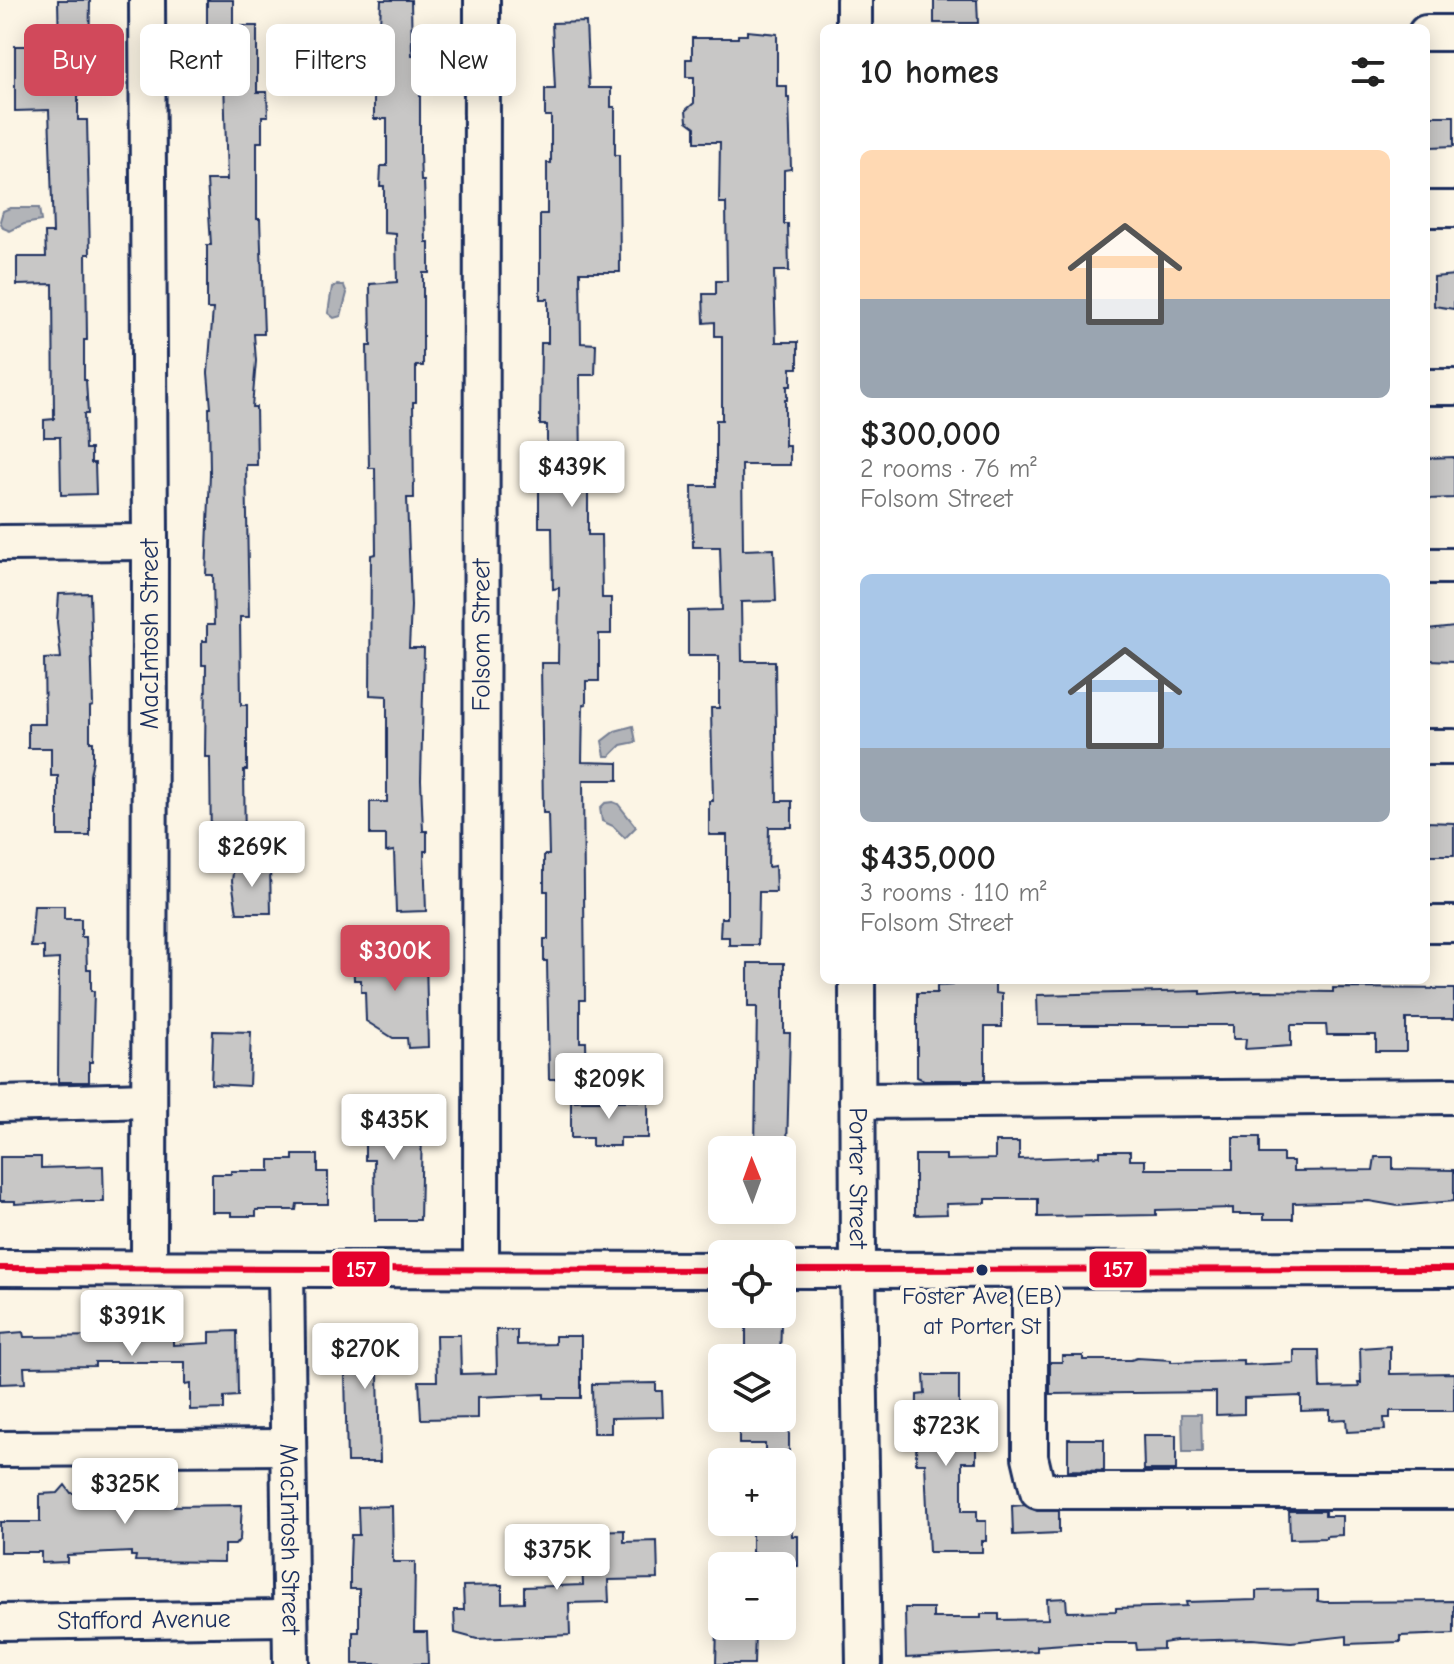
<!DOCTYPE html>
<meta charset="utf-8">
<style>
:root{--surface:#fff;--page:#f6f6f6;--text:#222;--muted:#767676;--accent:#d1495b}
body{margin:0;font-family:"Comic Neue",sans-serif;background:var(--page);color:var(--text);height:100vh;display:flex;flex-direction:column;font-size:30px;white-space:nowrap}
*{box-sizing:border-box;margin:0}
p{font-size:26px;color:var(--muted)}
.icon{flex:none;width:44px;height:44px;fill:none;stroke:currentColor;stroke-width:2;stroke-linecap:round;stroke-linejoin:round}
.map{position:relative;flex:1;overflow:hidden}
.sheet{position:absolute;left:820px;top:24px;width:610px;height:960px;display:flex;flex-direction:column;background:var(--surface);border-radius:12px;box-shadow:0 4px 20px #0003}
.sheet>*{flex:none}
.hud{position:absolute;left:24px;top:24px;width:676px;height:72px;display:flex;gap:16px}
.needle{width:52px;rotate:359deg}
.tools{position:absolute;left:708px;top:1136px;display:grid;gap:16px}
.tools a{display:grid;place-items:center;width:88px;height:88px;border-radius:12px;background:var(--surface);box-shadow:0 4px 20px #0003;font-size:40px}
.price{position:absolute;translate:-50% -68px;padding:0 18px;border-radius:8px;background:#fff;color:#222;font-size:26px;line-height:52px;filter:drop-shadow(0 2px 4px #0008)}
.price::after{content:'';position:absolute;left:50%;top:48px;width:24px;height:18px;margin-left:-12px;background:inherit;clip-path:polygon(0 0,100% 0,50% 100%)}
.price.on{background:var(--accent);color:#fff}
ul{padding:0;list-style:none}
li{display:grid;align-content:center;gap:16px;height:424px;padding:0 40px}
li span{display:grid;place-items:center;height:248px;border-radius:12px;color:#555}
li>.icon{margin-inline-start:auto}
span .icon{width:144px;height:144px;fill:#fffc;stroke-width:1}
li b{font-size:34px}
h2{display:flex;justify-content:space-between;align-items:center;height:96px;padding:0 40px;font-size:34px}
.chip{padding:0 28px;border-radius:12px;background:var(--surface);box-shadow:0 4px 20px #0003;font-size:28px;line-height:72px}
.chip.on{background:var(--accent);color:#fff}
.map>svg:first-child{display:block}
.water{fill:#b2b4b8;stroke:#767f94;stroke-width:2}
.building{fill:#c8c7c6;stroke:#1b2f5e;stroke-width:2}
.lines{fill:none;stroke-linecap:round;stroke-linejoin:round}
.minor-casing{stroke:#1b2f5e;stroke-width:40}
.minor{stroke:#fcf5e5;stroke-width:34}
.bus-1-casing{stroke:#fcf5e5;stroke-width:12}
.bus-1{stroke:#e4002b;stroke-width:6}
.bus-dot{fill:#1b2f5e;stroke:#fcf5e5;stroke-width:3}
.labels{text-anchor:middle;dominant-baseline:central;stroke-width:8;stroke-linejoin:round;paint-order:stroke}
.bus-label{font-size:24px;fill:#1b2f5e;stroke:#fcf5e5}
.street-label{font-size:26px;fill:#1b2f5e;stroke:#fcf5e5}
.line-badge{stroke:#fcf5e5;stroke-width:3}
.badge-label{font-size:22px;text-anchor:middle;font-weight:bold;fill:#fff}
</style>
<div class="map">
<svg width="1454" height="1664" viewBox="0 0 1454 1664">
<rect width="100%" height="100%" fill="#fcf5e5"/>
<filter id="ink" filterUnits="userSpaceOnUse"><feTurbulence type="fractalNoise" baseFrequency=".0125" numOctaves="2"/><feDisplacementMap in="SourceGraphic" scale="16" xChannelSelector="R" yChannelSelector="G"/><feConvolveMatrix kernelMatrix="1 2 1 2 8 2 1 2 1" color-interpolation-filters="sRGB"/></filter>
<g filter="url(#ink)">
<path class="water" d="M10,208H39L41,221L24,224L10,231L3,228L0,221L3,211Z
M337,285L344,286L347,293L341,316L334,318L328,313L332,287Z
M633,726L636,742L621,745L610,756H605L602,741L615,731Z
M613,802L618,804L636,827L625,838L613,826L602,821L600,808L605,803Z
M1182,1414H1201L1202,1452H1183Z"/>
<path class="building" d="M58,0H90L89,62H78V120H87L90,254H86L87,340H84V380H86L88,414H84L85,449H91V463H95L96,494L61,495L60,437H44V420L54,419L53,284L17,285V257H46L45,233H53L49,110L15,111V46H59Z
M207,0H233V26H257V92H267L268,116H262V142H257V219H260L264,334H254L256,361L252,407H256L257,465H246L249,617H240L241,705H247V770H244L245,846H211L210,757H205L206,665H202V641H207V625H214L213,575H206L210,473L209,408H211L208,373L213,309H207V245H211L207,180H227L224,80H207Z
M381,0H411L412,55H426V82H420V153L421,181H424L426,242H429V273H423V366H416V402H413L414,498H407L411,606L409,648H424L421,780L423,831H427V851H424L426,911L396,912L394,851L386,852V835H370V802H387V696L370,695L371,555L376,554L375,468H369L367,346H371L370,284L397,282L396,234L384,233V186H380L381,166H387V119H374V27H380Z
M934,0H977L978,23H934Z
M586,22L589,88H611V107H615V155H619L620,272H580L581,343L596,344L595,375H580L581,471H588V535H601L602,598H611V634H599V681H586V704L583,705L582,762L618,763V780H583L585,1000H580V1042H586L587,1079H549L547,961H544V939H548V891H544V855H549L548,813H543L541,663H558L559,588L553,589L552,527H539V471H547V425H540L541,343H548V299H540V214H547V163H551V116H545V89H555L552,23Z
M747,31L777,34V86H787V98H789L791,169L784,170V224H788L789,271H774L776,342H798V368H791V386H787V400H785V446H790V465H742L743,550L774,549L776,601L741,602L742,661H775L777,801H792V827H769L768,867L775,866L776,892H759L758,945H729V937H720L721,918H727V835H709V801H713L711,708H719V656H688V611L722,610L720,547H693L692,486H716V420H722V336H715V322L704,323L703,294H716V281H727L726,203H719L720,142H695V127L687,121L686,110L694,103V77H686V59H692V38H738V35H747Z
M1430,116H1454V146L1431,147Z
M1454,275V309L1434,306V277Z
M1454,457V498L1428,499L1427,458Z
M90,593L93,706L90,707V742H93V760L90,775V836H58V776H51V748H28V724H45L44,659L61,658L57,622L59,594Z
M1454,627V661L1428,660V630Z
M1426,822L1454,823V855H1426Z
M234,865H270L271,913H237L232,881Z
M34,906H64V919H81V937H86L87,969H91V991H94L92,1062H89V1082H58L59,959L44,960V947H31Z
M418,949V958H426L428,1047L408,1048L407,1038H393L366,1021L365,992H361V980H354L353,950Z
M748,963H784V1033H790L787,1149H755L757,1007H748Z
M952,980H995V993L1002,994V1027H985V1080H924L917,1077V993H937V986L952,985Z
M1333,988L1454,989V1019H1406V1051H1376V1035H1327L1326,1025H1291V1046L1245,1049L1246,1039H1233V1025H1038L1037,995L1201,991V994L1256,991L1333,992Z
M213,1031L251,1032L249,1086L211,1084Z
M571,1101H648V1138H620V1146H592V1138H571Z
M365,1106H412L413,1131L422,1130L420,1220H375L374,1160H365Z
M1233,1137H1260V1154H1283V1161H1293V1171L1373,1170L1375,1157H1393V1169L1454,1170V1201L1398,1206L1369,1201L1293,1203V1219H1264V1214H1233V1208L1156,1210V1215L1038,1217V1199H986V1203L946,1204L947,1214L915,1215V1155H946V1160L995,1159V1142H1019V1159L1100,1156V1151H1130V1160H1145V1169H1233Z
M293,1155H318V1172H328V1204H297L296,1210H256V1216H231V1212H212V1174H231V1171H270V1160H293Z
M0,1157H41V1168L103,1166L104,1202H82V1200L15,1204V1201H0Z
M746,1324H781L780,1358H746Z
M109,1330H173V1345L210,1343V1332L237,1331L238,1396L224,1397V1409L190,1410V1384L185,1385V1362H95V1366L24,1367L25,1383L0,1384V1334L23,1332L24,1337L109,1336Z
M496,1330H517V1345L555,1344V1336H581V1398H544V1394L478,1397V1418L421,1419L419,1381H437L436,1335H460L461,1374L497,1373Z
M381,1334L382,1337H394L396,1372H378L380,1462H347L345,1374H342L340,1335Z
M1390,1346V1374L1454,1373V1411H1390V1418H1384L1385,1430L1347,1432L1346,1419L1330,1420V1410L1301,1411V1396L1244,1398V1414L1216,1415V1392L1050,1394V1362H1062V1356H1083V1360H1131L1137,1358L1171,1360V1362L1243,1360V1365L1294,1363V1350H1319L1320,1388L1359,1387L1358,1383H1361L1360,1348Z
M924,1375H959V1435H976V1462H962V1511H977V1521H986V1541H982V1552H929L925,1463H916L917,1395L925,1394Z
M656,1383V1391H662L663,1417L611,1418V1433H593L592,1384Z
M745,1418H784V1431H789V1458H765V1444H739V1420Z
M1143,1435H1176V1470H1144Z
M1068,1439H1104V1471L1068,1470Z
M115,1483H169V1506L242,1505L240,1539L235,1545H224V1562L135,1561L136,1556H131V1552L67,1555V1562L41,1563V1552H0V1522H40V1494L58,1493L65,1485L71,1493L113,1492Z
M1024,1505L1037,1511H1059V1533L1013,1535L1012,1506Z
M392,1506L393,1562H415L414,1632H427L428,1664H353V1632H359V1589H350V1562L351,1535H359L358,1507Z
M1289,1511H1325V1516H1342V1535L1326,1536V1538L1290,1539Z
M752,1522H792V1536H798V1566H754V1553H752Z
M624,1530V1542L657,1541L658,1579L608,1580L609,1602L569,1603L570,1635L477,1639L455,1633L454,1610H464L463,1586L502,1585V1603L524,1602V1587L583,1585L581,1540H590L589,1531Z
M1318,1590V1601L1324,1602L1454,1601V1634L1400,1636V1642L1347,1644V1636L1291,1642L1252,1639L1176,1641L1163,1643V1649L1137,1650L1136,1643H1078L1037,1646V1651L906,1658L905,1608H933V1618H981V1614H999V1620L1048,1619L1047,1599L1066,1598L1067,1612L1116,1611V1608L1187,1606L1186,1602L1256,1600V1591Z
M717,1626H750L749,1632H755L754,1664H716Z"/>
<g class="lines">
<g class="minor-casing">
<g id="minor">
<path d="M147,0L150,542L149,1268"/>
<path d="M854,0V28"/>
<path d="M1426,33H1454"/>
<path d="M1426,209H1454"/>
<path d="M1426,387H1454"/>
<path d="M0,543L150,542"/>
<path d="M1426,566H1454"/>
<path d="M1426,747H1454"/>
<path d="M1426,924H1454"/>
<path id="s1" d="M857,980L858,1270L864,1664"/>
<path d="M857,1101L1454,1096"/>
<path d="M0,1104L149,1100"/>
<path d="M0,1268L722,1270"/>
<path id="s2" d="M286,1269L291,1664"/>
<path id="s3" d="M481,1269L482,0"/>
<path d="M782,1270L1454,1269"/>
<path d="M1030,1271V1457L1038,1491H1454"/>
<path d="M0,1449L288,1447"/>
<path id="s4" d="M0,1622L289,1618"/>
</g>
</g>
<use href="#minor" class="minor"/>
<g class="bus-1-casing">
<path id="bus-1" d="M0,1268L722,1270
M782,1270L1454,1269"/>
</g>
<use href="#bus-1" class="bus-1"/>
</g>
</g>
<circle class="bus-dot" cx="982" cy="1270" r="7"/>
<g class="labels">
<g class="bus-label">
<text x="982" y="1296">Foster Ave (EB)<tspan x="982" dy="30">at Porter St</tspan></text>
</g>
<g class="street-label">
<text transform="translate(150 634) rotate(-90)">MacIntosh Street</text>
<text stroke="none"><textPath href="#s3" startOffset="634">Folsom Street</textPath></text>
<text stroke="none"><textPath href="#s1" startOffset="198">Porter Street</textPath></text>
<text stroke="none"><textPath href="#s2" startOffset="270">MacIntosh Street</textPath></text>
<text stroke="none"><textPath href="#s4" startOffset="144">Stafford Avenue</textPath></text>
</g>
</g>
<g class="line-badge">
<rect x="331" y="1250" width="60" height="38" rx="8" fill="#e4002b"/>
<rect x="1088" y="1250" width="60" height="39" rx="8" fill="#e4002b"/>
</g>
<g class="badge-label">
<text x="361" y="1277">157</text>
<text x="1118" y="1277">157</text>
</g>
</svg>
<div class="tools">
<a><svg class="needle" viewBox="-14 -14 28 28"><path d="M0-13l5 13h-10z" fill="#e53935"/><path d="M0 13l5-13h-10z" fill="#767676"/></svg></a>
<a><svg class="icon" aria-label="locate" viewBox="0 0 24 24"><circle cx="12" cy="12" r="6"/><path d="M12 2v4M12 18v4M2 12h4M18 12h4"/></svg></a>
<a><svg class="icon" aria-label="layers" viewBox="0 0 24 24"><path d="M12 4l9 5-9 5-9-5zM3 14l9 5 9-5"/></svg></a>
<a>+</a>
<a>−</a>
</div>
<b class="price" style="left:572px;top:509px">$439K</b>
<b class="price" style="left:252px;top:889px">$269K</b>
<b class="price on" style="left:395px;top:993px">$300K</b>
<b class="price" style="left:609px;top:1121px">$209K</b>
<b class="price" style="left:394px;top:1162px">$435K</b>
<b class="price" style="left:132px;top:1358px">$391K</b>
<b class="price" style="left:365px;top:1391px">$270K</b>
<b class="price" style="left:946px;top:1468px">$723K</b>
<b class="price" style="left:125px;top:1526px">$325K</b>
<b class="price" style="left:557px;top:1592px">$375K</b>
<div class="hud">
<a class="chip on">Buy</a>
<a class="chip">Rent</a>
<a class="chip">Filters</a>
<a class="chip">New</a>
</div>
<section class="sheet">
<h2>10 homes<svg class="icon" aria-label="filters" viewBox="0 0 24 24"><path d="M4 7h16M4 17h16"/><circle cx="9" cy="7" r="2"/><circle cx="15" cy="17" r="2"/></svg></h2>
<ul>
<li><span style="background:linear-gradient(#ffd9b3 60%,#9aa5b1 0)"><svg class="icon" aria-label="home" viewBox="0 0 24 24"><path d="M3 11l9-7 9 7M6 9v11h12V9"/></svg></span><div><b>$300,000</b><p>2 rooms · 76 m²</p><p>Folsom Street</p></div></li>
<li><span style="background:linear-gradient(#a9c7e8 70%,#9aa5b1 0)"><svg class="icon" aria-label="home" viewBox="0 0 24 24"><path d="M3 11l9-7 9 7M6 9v11h12V9"/></svg></span><div><b>$435,000</b><p>3 rooms · 110 m²</p><p>Folsom Street</p></div></li>
</ul>
</section>
</div>
